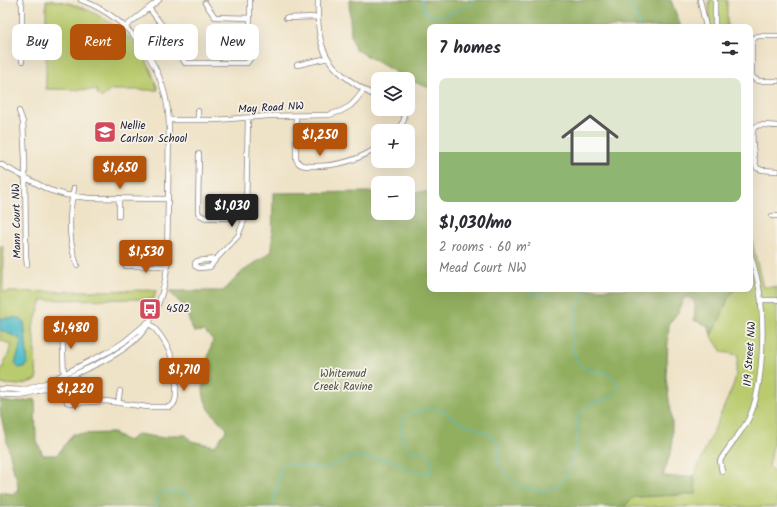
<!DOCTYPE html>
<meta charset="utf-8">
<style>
:root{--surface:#fff;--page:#f2f2f3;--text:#2b2b33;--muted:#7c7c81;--line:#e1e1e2;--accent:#b45309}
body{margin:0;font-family:Kalam,sans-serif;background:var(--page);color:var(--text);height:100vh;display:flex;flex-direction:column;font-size:15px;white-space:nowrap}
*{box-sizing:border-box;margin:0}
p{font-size:13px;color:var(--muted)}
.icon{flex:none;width:22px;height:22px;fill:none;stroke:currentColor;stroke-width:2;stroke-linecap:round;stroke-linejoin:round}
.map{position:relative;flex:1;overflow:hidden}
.panel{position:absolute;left:427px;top:24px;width:326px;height:268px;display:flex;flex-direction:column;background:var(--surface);border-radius:8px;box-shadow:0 4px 16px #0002}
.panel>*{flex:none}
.top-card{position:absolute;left:12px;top:24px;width:355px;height:36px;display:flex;gap:8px}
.buttons{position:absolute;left:371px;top:72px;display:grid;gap:8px}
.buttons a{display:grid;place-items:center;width:44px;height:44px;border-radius:8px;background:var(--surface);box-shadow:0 4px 16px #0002;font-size:20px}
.price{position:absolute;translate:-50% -34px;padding:0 9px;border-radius:4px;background:var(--accent);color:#fff;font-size:13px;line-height:26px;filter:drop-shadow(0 1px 2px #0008)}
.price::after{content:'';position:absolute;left:50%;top:24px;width:12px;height:9px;margin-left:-6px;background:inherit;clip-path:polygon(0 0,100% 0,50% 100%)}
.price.on{background:#222;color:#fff}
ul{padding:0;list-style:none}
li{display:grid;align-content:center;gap:8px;height:212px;padding:0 12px}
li+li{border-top:1px solid var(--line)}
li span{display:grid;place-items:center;height:124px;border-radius:8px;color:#555}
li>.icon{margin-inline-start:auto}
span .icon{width:72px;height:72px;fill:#fffc;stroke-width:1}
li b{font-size:17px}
h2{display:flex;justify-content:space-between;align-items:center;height:48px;padding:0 12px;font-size:17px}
.pill{padding:0 14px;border-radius:8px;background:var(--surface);box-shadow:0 4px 16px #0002;font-size:14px;line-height:36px}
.pill.on{background:var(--accent);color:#fff}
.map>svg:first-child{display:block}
.green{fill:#b9cb6e;stroke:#6e7654}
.forest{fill:#92af61;stroke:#5a684e}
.water{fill:#4fbcc8;stroke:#386f82}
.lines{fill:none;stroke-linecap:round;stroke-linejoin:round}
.stream{stroke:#4fbcc8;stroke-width:1}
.minor-casing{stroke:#888281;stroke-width:6}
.minor{stroke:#fff;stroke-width:4.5}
.labels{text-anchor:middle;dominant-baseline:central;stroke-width:3.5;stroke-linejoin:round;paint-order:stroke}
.street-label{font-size:11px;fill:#22223b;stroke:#f7f3e8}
.poi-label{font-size:11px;fill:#22223b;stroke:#f7f3e8;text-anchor:start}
.park-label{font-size:11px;fill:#4f554a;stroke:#f7f3e8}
</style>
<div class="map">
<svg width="777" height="507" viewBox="0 0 777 507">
<rect width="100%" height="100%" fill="#f7f3e8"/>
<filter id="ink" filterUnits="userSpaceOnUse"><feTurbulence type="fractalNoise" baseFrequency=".025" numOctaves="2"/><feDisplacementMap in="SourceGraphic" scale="8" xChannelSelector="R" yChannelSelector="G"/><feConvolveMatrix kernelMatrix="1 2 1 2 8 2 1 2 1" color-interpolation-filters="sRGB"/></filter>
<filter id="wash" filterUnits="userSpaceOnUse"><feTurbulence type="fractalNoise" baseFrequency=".012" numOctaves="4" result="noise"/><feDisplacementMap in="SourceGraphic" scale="16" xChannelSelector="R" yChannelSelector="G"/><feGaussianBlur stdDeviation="0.9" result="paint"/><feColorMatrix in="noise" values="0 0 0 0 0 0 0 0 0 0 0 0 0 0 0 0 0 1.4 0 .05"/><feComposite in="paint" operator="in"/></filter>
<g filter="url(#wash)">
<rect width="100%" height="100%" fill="#efe3c7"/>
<path class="green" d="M46,0C78,0 116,22 137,46C147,57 153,76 158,90H111L101,98L97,94V90L46,89Z
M709,0H727V27H709Z
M750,233L763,287H777V423L769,467L774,471H777V507H624L634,497L696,494L694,476L733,386L735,379L738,355L722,352L711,335L721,317L728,298L735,289H750Z
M0,246H3V292L156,290L154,299L42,300L33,327L37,380L19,385L0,384V374L12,345L0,340Z"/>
<path class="forest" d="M349,0H671L681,27H430V88L409,80L355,49L351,36Z
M378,192V213H408V192H430V289H735L728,298L721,317L711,335L708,326L694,320L695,305L693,300L687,297L684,298L678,312L669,324L666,377L672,422V448L663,476L677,477L694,476L696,494L634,497L624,507H0V492L13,494L18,490L17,479L14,472L0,412V400L13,403L35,399L36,439L43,455H57L73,434L113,433L128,441L138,434L164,438L170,435H186L191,441L215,446L227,429C220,422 210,413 206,403C198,384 208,359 213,340L204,331L194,332L184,307L169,291H223L242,272L272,251L273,193Z"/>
<path class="water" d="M0,318H18L24,322L28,365L24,367L19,368L15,364L21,343L19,338L0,330Z"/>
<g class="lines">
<path class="stream" d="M422,0L425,12L440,17L464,8L475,0
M629,0L638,19L639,27
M527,289L533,295H541L552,289
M155,507L158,497L164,492H181L188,495L197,507
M272,507L278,485L280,471L283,465L288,463L296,465L325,468L356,456L394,461L411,471L429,474C435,466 432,457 425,450C420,451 415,452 410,449C406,447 404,444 403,440C397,422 402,416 419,411C425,410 432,408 438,409C447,411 453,420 462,423C476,428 493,432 500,447C498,452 496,459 499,465C501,469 511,481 515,483C525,489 543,494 554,488C565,481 571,467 574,454C577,443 579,429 577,418C580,414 582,410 585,407C597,397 614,405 619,385L609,373C601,371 588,372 582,367C577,363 572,350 572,344C573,331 576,305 583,295C584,293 588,291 590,289"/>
</g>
</g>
<g filter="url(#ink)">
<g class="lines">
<g class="minor-casing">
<path id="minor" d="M20,0L22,5V61
M318,0C316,58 330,70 378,98
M700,0L706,27
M715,0V27
M205,3L215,17L250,18
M149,8L170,36L185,63H247L250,59V0
M286,18L317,17
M125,27L159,0
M777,36H758L754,38L752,44V74L753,78L759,81H777
M297,65L328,58
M19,111L23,122L25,160L26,256L27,265
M198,111V120
M296,116V158C298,167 307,166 315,166C337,166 359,160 378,147
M169,120H216L268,116L329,115L341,111L350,106L356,100L364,90
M777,126C771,126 760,123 755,127C750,132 754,161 757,168L762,170L777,171
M396,131C404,122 409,116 397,109
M199,154L198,212L200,215L206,218H245
M0,164L49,190L66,195L89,198L168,199
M74,188C69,212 68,241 77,265
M119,216V198
M772,216H777
M216,259L210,267L199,268L195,266V263L197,261L216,259L238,236L245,218L246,211L248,118
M126,266H167
M761,300H777
M62,326L64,380L67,402L71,403L106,401L147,407H170C176,404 176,397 176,390C177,364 168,340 148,322
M0,389L24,390L46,383L110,351L124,342L148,322
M0,394C12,396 25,395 37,391C49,388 61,381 73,375C97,364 129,351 145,329C158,310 165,288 167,266L169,126C168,70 133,19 81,0
M118,403L120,391
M722,472L720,461C728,446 741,434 749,418C763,388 764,334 761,301C759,285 755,268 750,253"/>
</g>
<use href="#minor" class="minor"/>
</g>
</g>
<defs>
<g id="school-square" transform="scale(1.15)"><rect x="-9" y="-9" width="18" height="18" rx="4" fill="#d1495b" stroke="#f7f3e8"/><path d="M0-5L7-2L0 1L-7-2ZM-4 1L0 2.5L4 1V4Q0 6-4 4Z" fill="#fff"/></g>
<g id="bus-square" transform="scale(1.15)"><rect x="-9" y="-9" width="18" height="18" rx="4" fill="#d1495b" stroke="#f7f3e8"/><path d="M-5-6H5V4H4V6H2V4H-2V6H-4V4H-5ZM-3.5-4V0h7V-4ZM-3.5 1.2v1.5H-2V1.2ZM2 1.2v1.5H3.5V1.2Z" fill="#fff"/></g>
</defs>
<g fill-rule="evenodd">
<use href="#school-square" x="105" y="132"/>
<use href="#bus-square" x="150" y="309"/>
</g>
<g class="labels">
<g class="street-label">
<text transform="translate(271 108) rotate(-3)">May Road NW</text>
<text transform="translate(17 221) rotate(-91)">Mann Court NW</text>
<text transform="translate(750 354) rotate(-86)">119 Street NW</text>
</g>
<g class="poi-label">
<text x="120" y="126">Nellie<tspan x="120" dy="13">Carlson School</tspan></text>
<text x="166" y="309">4502</text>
</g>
<g class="park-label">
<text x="343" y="374">Whitemud<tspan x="343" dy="13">Creek Ravine</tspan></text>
</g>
</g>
</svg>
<div class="buttons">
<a><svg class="icon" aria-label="layers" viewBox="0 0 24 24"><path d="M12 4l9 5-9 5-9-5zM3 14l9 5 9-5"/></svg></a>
<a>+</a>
<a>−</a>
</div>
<b class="price" style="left:320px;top:157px">$1,250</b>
<b class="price" style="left:120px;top:190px">$1,650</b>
<b class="price on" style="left:232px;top:228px">$1,030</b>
<b class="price" style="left:146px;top:274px">$1,530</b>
<b class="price" style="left:71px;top:350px">$1,480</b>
<b class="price" style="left:184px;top:392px">$1,710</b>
<b class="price" style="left:75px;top:411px">$1,220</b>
<div class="top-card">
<a class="pill">Buy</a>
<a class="pill on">Rent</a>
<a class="pill">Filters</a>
<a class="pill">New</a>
</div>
<section class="panel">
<h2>7 homes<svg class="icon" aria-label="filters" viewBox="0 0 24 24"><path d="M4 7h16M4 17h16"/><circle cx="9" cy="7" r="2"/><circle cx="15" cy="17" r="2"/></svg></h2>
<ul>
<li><span style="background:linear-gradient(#dfe7d0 60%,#8fb573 0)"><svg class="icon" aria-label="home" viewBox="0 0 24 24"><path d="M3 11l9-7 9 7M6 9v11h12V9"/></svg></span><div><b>$1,030/mo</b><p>2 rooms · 60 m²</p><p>Mead Court NW</p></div></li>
</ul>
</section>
</div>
